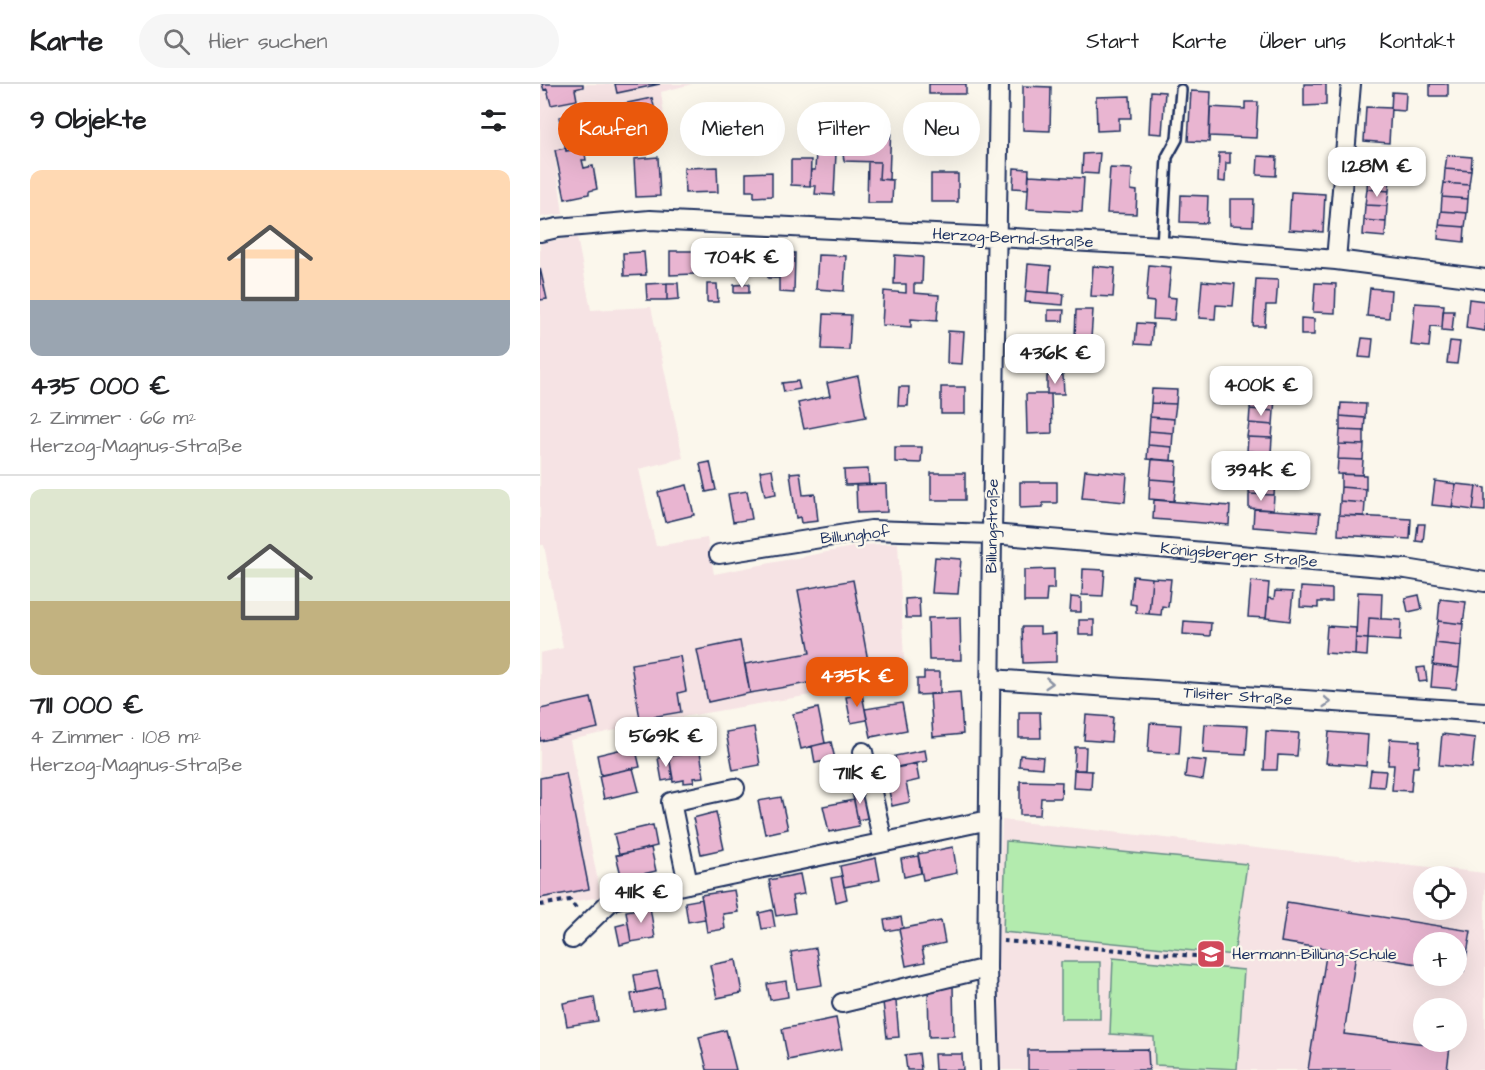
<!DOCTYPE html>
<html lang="de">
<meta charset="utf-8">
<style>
:root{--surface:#fff;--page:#f6f6f6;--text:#202124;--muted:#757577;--line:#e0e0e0;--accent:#ea580c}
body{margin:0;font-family:"Architects Daughter",sans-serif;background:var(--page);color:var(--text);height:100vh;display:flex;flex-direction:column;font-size:22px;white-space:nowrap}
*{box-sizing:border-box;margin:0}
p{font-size:20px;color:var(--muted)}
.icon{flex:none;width:33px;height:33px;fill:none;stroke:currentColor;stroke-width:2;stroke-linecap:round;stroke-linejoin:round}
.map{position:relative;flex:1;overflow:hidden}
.details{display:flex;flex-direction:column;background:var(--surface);width:540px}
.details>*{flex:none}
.top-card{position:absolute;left:18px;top:18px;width:570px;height:54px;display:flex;gap:12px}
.controls{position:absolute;left:873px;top:782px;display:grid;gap:12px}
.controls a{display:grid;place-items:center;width:54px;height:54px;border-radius:50%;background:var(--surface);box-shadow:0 6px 24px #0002;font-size:30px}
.price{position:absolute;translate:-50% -51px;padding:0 14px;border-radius:12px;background:#fff;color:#222;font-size:20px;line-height:39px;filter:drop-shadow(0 2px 3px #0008)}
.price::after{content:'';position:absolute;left:50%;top:36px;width:18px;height:14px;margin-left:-9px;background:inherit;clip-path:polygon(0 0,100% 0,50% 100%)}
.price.selected{background:var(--accent);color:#fff}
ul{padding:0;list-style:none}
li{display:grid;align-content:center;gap:12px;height:318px;padding:0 30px}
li+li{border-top:2px solid var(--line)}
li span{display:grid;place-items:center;height:186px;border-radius:12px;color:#555}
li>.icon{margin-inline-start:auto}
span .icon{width:108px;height:108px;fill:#fffc;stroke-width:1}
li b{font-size:26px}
h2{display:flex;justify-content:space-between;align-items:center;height:72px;padding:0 30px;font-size:26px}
.tag{padding:0 21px;border-radius:27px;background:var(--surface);box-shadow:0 6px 24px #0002;font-size:21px;line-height:54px}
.tag.selected{background:var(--accent);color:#fff}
header{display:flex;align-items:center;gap:36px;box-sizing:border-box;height:84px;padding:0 30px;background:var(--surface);border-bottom:2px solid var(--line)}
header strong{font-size:28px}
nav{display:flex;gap:33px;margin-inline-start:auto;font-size:21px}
.search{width:420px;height:54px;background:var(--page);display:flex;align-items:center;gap:15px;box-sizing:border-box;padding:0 21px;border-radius:33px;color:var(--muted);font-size:22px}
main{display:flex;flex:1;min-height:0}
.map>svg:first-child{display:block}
.built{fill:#f6e3e4;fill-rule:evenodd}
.green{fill:#b3ebae;stroke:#678d86;stroke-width:1.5}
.building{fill:#e9b5d1;stroke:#1b2f5e;stroke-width:1.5}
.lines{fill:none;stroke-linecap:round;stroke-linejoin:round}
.service-casing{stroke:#1b2f5e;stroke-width:14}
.minor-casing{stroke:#1b2f5e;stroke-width:22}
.path{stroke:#1b2f5e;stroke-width:4;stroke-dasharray:4.5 4.5;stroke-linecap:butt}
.service{stroke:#fbf7ec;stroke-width:9}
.minor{stroke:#fbf7ec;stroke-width:18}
.oneway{stroke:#8b93a5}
.labels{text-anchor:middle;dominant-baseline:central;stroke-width:4.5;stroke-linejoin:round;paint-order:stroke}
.street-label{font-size:16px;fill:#1b2f5e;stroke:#fbf7ec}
.poi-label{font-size:16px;fill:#1b2f5e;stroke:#fbf7ec;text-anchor:start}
</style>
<header>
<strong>Karte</strong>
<div class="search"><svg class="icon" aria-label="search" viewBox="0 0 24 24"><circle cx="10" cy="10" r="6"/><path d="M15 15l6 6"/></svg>Hier suchen</div>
<nav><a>Start</a><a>Karte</a><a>Über uns</a><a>Kontakt</a></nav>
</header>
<main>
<section class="details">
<h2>9 Objekte<svg class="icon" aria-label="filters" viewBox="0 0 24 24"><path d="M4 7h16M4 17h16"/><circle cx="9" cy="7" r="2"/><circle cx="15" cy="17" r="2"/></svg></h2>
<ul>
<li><span style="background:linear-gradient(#ffd9b3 70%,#9aa5b1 0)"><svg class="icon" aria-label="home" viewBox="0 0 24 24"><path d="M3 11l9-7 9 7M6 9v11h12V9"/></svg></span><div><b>435 000 €</b><p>2 Zimmer · 66 m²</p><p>Herzog-Magnus-Straße</p></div></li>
<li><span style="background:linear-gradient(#dfe7d0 60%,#c2b280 0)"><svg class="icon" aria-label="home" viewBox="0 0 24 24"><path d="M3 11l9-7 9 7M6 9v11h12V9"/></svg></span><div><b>711 000 €</b><p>4 Zimmer · 108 m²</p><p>Herzog-Magnus-Straße</p></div></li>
</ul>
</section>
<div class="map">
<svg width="945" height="986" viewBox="0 0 945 986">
<rect width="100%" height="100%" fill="#fbf7ec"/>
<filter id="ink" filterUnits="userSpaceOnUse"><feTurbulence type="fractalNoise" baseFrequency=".0167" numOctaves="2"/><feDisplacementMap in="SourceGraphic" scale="12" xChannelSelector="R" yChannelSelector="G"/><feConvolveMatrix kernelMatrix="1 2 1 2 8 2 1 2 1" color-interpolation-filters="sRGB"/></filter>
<g filter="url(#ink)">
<path class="built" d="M0,0H152L121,8L126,48L15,70L23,130L0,133Z
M37,153L51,226L111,223L143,374L99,385L116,462L167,454L174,490L323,461L358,459L365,595L113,638L30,656L61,813L0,823V569L23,564L4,461H0V159Z
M462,736L945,789V986H459L457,885ZM884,792H916V825H884ZM884,858H916V891H884ZM884,924H916V957H884Z"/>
<path class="green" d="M466,757L707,780L694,871L463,848Z
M573,874L704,886L697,985L615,981L614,953L570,950Z
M521,878H560V935H521Z"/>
<path class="building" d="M2,0H43V3L35,5L37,16L11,21L7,5L4,6Z
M75,0H120L77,9Z
M389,0H426V10H389Z
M764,0H786V21L764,22Z
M890,0H908V12H890Z
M483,2L511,3L510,47L483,46Z
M611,7L625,8L622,50L609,49Z
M651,7L671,8L669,58L648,57Z
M852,8L866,9L865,27L851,26Z
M590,12L591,34H579V46L557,47L556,13Z
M112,14L120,48L26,67L19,33Z
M705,18H718L716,54L669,52L670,23L705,25Z
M826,23L851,24L849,59L824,57Z
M315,31H329V40H351L349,96L339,95L340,78L304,77L301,56L310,57V41H315Z
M427,33V59L391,60L390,34Z
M26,64V67L44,64L46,76H42L44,84L53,82L57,105L49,107V110L25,115L15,66Z
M276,68L296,69L294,111L275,110L276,102H270L271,86H275Z
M560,69L558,90L542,89L543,70Z
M679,69H690V79H686L685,98L678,97Z
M907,71L932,73L931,87L905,85Z
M718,72L737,73L736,92L717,91Z
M118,73L120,112L96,113L94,75Z
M830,74L852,76L850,92L828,90Z
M251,76H271L270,102L251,101Z
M328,78H340L339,95L353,96L352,119H327Z
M177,83L178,108L145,109L144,84Z
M474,84L489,85L488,105L473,104Z
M570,84L592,85L591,106L597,107L596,130L567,129Z
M905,85L931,87L929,101L904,99Z
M232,88V112L214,113V107H206V89Z
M391,90H418V118H391Z
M828,90L850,92L849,107L827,105Z
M489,91L544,94L542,128L487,125Z
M904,99L929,101L928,115L902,113Z
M827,105L849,107L847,122L825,121Z
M751,108L785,110L783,148L749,146Z
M641,111L668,112L667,139L640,138Z
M902,113L928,115L927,129L901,127Z
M690,115H714L713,142L690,141Z
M825,121L847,122L846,138L824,136Z
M901,127L927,129L925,143L899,141Z
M824,136L846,138L845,153L823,151Z
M899,141L925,143L924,158L898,155Z
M181,165H205V188H181Z
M130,167H154V190L130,191Z
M104,168L106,191L84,192L83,169Z
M229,168L255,169L254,209L239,208V194H228Z
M278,171L306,172L304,207L276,205Z
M355,171L383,173L382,200H374V209L399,211L397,237L371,235V243L342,241L344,207L366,209V200H354Z
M488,180L511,182L509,209L486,207Z
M609,181L631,183L628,213L636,214L634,236L613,235L614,218L606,217Z
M553,182L575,184L573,213L551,212Z
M0,184L7,215L0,216Z
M716,195L738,196L736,221H726L725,242H713Z
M662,197L695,200L693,222L676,221L675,235L659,234Z
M127,199H138L139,215L127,216Z
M127,199V216H107L106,200Z
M775,199L796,200L795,229L773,228Z
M167,200H177L178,218H167Z
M209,200V209H194V201Z
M830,204L851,206L849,234L827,232Z
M486,207L524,210L523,221L485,218Z
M929,215L945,217V247L926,244Z
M875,219L904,221L902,243L891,242L889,263L871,261Z
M508,226H524L523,237H508Z
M536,226H553L551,254L535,253Z
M903,227H914L912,247L902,246Z
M284,230L311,231L309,266L282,265Z
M761,234L774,235V251H761Z
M597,239L613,240L611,261L595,260Z
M408,247L424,248L422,280L407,279Z
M822,254L833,255L831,274L819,273Z
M910,257L920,258L917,280L907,279Z
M523,291L524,310H507V292Z
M318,292L326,333L264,345L258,319L290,312L287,299Z
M258,297L260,305L244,308L242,299Z
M359,303H369L368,322H358Z
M401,303H425V330H401Z
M612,305L637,306L636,320L611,319Z
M486,310H511L512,349L487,350Z
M711,311L735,313L734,327L710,325Z
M611,319L636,320L634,335L610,333Z
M801,319L826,320L825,334L800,332Z
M710,325L734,327L733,341L709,339Z
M800,332L825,334L824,347L800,346Z
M610,333L634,335L633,349L609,347Z
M709,339L733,341L732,354L707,353Z
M800,346L824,347V361L799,360Z
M609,347L633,349L632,363L608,361Z
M708,353L732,354L731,369L707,367Z
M799,360L824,361L823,376L798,375Z
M608,361L632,363L631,377L607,375Z
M355,363H382L381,379L355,378Z
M707,367L731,369L730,382L705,381Z
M612,375L637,377L636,397L610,395Z
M798,375L823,376L822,391L797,390Z
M170,378L176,406L166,408L160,380Z
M711,381L736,383L735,397L710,395Z
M232,385L236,410L225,412L220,387Z
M328,385L329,400L305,401L304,386Z
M545,386L587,390L585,418L542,414Z
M260,388L263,411L275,410L278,437L261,439L260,433L256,434L250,389Z
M391,389H425V416H391Z
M801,390L826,391V405L801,403Z
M610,395L636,397L634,417L609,415Z
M710,395L735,397L734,411L709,410Z
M895,397L916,400L912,423L892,421Z
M480,398H517V419H503V423L480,424Z
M346,400L347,428L317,429L316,401Z
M916,400L936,402L933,426L912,423Z
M147,401L154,431L125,438L118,408Z
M936,402L945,404V427L933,426Z
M801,403L826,405L825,419L800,417Z
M207,407L212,435L193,438L188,410Z
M709,410L734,411L733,426L709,424Z
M614,416L690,422L689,441L613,435Z
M800,417L825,419L824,432L799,431Z
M714,425L780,429L778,448L713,443Z
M799,431L871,435L870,455L798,451Z
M878,440H885L883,458L876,457Z
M395,473L421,475L418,510L392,509Z
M514,485V505H507L506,518H484V486Z
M543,485L565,486L563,512L542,511Z
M593,492L612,494L609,530L596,529V521L590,520Z
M612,494L631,495L628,523L622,522L621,531L609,530Z
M313,496L331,593L276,603L274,598L210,609L205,580L270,569L258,506Z
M711,497L729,499L726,534L708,533Z
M761,503L792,505V518H778V524L760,523Z
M735,507L753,508L750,537L726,534L728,514L734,515Z
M818,508L842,509L841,535L829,534L828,555L816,554Z
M879,511L882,525L868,528L865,514Z
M531,513L541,514V528H530Z
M379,514L380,534H366L365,515Z
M900,515L926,518L923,540L898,537Z
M420,533L421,576H389L388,534Z
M829,534L861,536L860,557L828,555Z
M539,536H554V551H539Z
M644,537L671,539L670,552L643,550Z
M898,537L923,540L921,562L895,559Z
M787,542L816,544L815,571L785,569Z
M482,543H500V550L516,549V578L483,579Z
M816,554L828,555L827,572L815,571Z
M200,557L210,609L168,618L157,566Z
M895,559L921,562L919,584L893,581Z
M140,572L146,607L138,609L141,628L100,635L91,580Z
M893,581L919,584L916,605L891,603Z
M885,583L887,597L879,598L877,584Z
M384,588H400V610L377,611V595H384Z
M420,608L423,650L393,653L390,610Z
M322,610L327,636L311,639L306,613Z
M51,614L58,644L0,657V625Z
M362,619L367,646L331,653L325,625Z
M278,624L285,659L261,665L253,630Z
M479,628H500L501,654H479Z
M546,631L573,633L571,658L544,656Z
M610,639L641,641L639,670L608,668Z
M665,640L708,642L706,671L663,669Z
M214,643L220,681L193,686L186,648Z
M726,647L759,649L757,672L738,671L737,686H724Z
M789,648L828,651L826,682L786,679Z
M902,650L935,654L932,684L899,681Z
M850,655L880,657L878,683H873L871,707L852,706L854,681H848Z
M291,658L295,675L275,679L272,662Z
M95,662L100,683L61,691L57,671Z
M535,663H546L545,686H534Z
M385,666L387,677L357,683L355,672Z
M160,668L164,693L153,694L154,698L144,699V696L133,698L129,672Z
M480,671L503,673L502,684L479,682Z
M129,672L133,695L122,697L118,674Z
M647,675L666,677L663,696L645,693Z
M376,680L379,696L366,699L370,718L352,722L345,686Z
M93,684L99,707L64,715L59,692Z
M534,686L552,687L551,705L533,704Z
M831,686L846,687L844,703L829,702Z
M26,689L49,805L0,814V694Z
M480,697L522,698L521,714H501L500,731H480Z
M322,706L328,734L318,736L312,708Z
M241,713L248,745L225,750L218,717Z
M314,716L319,742L289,748L283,722Z
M176,728L184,765L161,770L153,734Z
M113,741L117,762L79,771L74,750Z
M413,763L417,789L383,796L378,770Z
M111,764L116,787L82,795L76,771Z
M378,772L381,789L364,793L361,775Z
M336,774L340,796L304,803L300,782Z
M260,790L264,810L252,812L255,829L236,832L229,796Z
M302,792L307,815L296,818L291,794Z
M194,806L198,828L183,830L185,845L167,848L161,811Z
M162,815L165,835L148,838L145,818Z
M747,818L931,847L924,887L916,886V858H884V881L816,870L804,950L910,963L907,986H768L787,865L741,858Z
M110,823L115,854L91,858L86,827Z
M232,826L235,843L222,845L219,829Z
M361,833L363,844L346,847L344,836Z
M401,837L405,859L382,864L385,878L366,882L359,845Z
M88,839L91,858L80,861L76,842Z
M276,864L282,901L257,905L251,868Z
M196,876L202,909L177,914L170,881Z
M117,887L121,904L97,909L94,891Z
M246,897L248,913L230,916L227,900Z
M388,901H413L414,952L389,953Z
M121,904L124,923L94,928L91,910Z
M54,913L58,937L27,942L23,919Z
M356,917L359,953L347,954L343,918Z
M296,934L302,965L248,976L242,945Z
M186,946L196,986H167L159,953Z
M608,965L609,986H488V966Z
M379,969L381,986H367L365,971Z
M394,970H422L423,986H395Z"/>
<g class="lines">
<g class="service-casing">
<path id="service" d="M622,162L627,73L637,55L641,6"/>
</g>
<g class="minor-casing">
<path id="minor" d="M0,148L17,144L110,136L457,153L622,162L796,176L945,195
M796,176L811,0
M179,470L331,446L452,450L866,485L945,498
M450,595L945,628
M323,668L343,758
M148,800L131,718L195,704
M32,855L72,816L449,736
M302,919L447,884
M450,986L447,884L452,450L459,0"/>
</g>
<path class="path" d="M0,821L30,816L38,827
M463,857L656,872"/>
<use href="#service" class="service"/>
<use href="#minor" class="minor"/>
</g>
<defs><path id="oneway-chevron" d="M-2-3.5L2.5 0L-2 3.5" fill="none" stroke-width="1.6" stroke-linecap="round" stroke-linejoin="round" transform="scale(1.5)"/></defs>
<g class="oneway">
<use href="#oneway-chevron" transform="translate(509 599) rotate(4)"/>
<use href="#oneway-chevron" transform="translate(787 618) rotate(4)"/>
</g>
</g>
<defs>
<g id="school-square" transform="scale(1.5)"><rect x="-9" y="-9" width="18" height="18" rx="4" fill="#d1495b" stroke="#fbf7ec"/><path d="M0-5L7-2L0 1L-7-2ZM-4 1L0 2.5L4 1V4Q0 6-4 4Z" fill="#fff"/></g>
</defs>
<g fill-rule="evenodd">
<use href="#school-square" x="671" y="870"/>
</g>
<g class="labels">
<g class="street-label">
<text transform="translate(473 154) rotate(3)">Herzog-Bernd-Straße</text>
<text transform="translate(452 442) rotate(-89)">Billungstraße</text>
<text transform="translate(315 451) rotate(-6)">Billunghof</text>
<text transform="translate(699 471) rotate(5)">Königsberger Straße</text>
<text transform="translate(698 612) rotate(4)">Tilsiter Straße</text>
</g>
<g class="poi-label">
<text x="692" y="870">Hermann-Billung-Schule</text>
</g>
</g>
</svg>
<div class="controls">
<a><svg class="icon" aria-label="locate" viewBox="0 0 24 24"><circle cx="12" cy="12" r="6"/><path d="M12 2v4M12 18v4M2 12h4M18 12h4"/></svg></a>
<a>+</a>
<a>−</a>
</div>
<b class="price" style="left:837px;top:114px">1.28M €</b>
<b class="price" style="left:202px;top:205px">704K €</b>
<b class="price" style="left:515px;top:301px">436K €</b>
<b class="price" style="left:721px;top:333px">400K €</b>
<b class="price" style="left:721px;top:418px">394K €</b>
<b class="price selected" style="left:317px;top:624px">435K €</b>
<b class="price" style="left:126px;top:684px">569K €</b>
<b class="price" style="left:320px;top:721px">711K €</b>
<b class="price" style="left:101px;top:840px">411K €</b>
<div class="top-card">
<a class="tag selected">Kaufen</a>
<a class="tag">Mieten</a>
<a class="tag">Filter</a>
<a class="tag">Neu</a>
</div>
</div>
</main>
